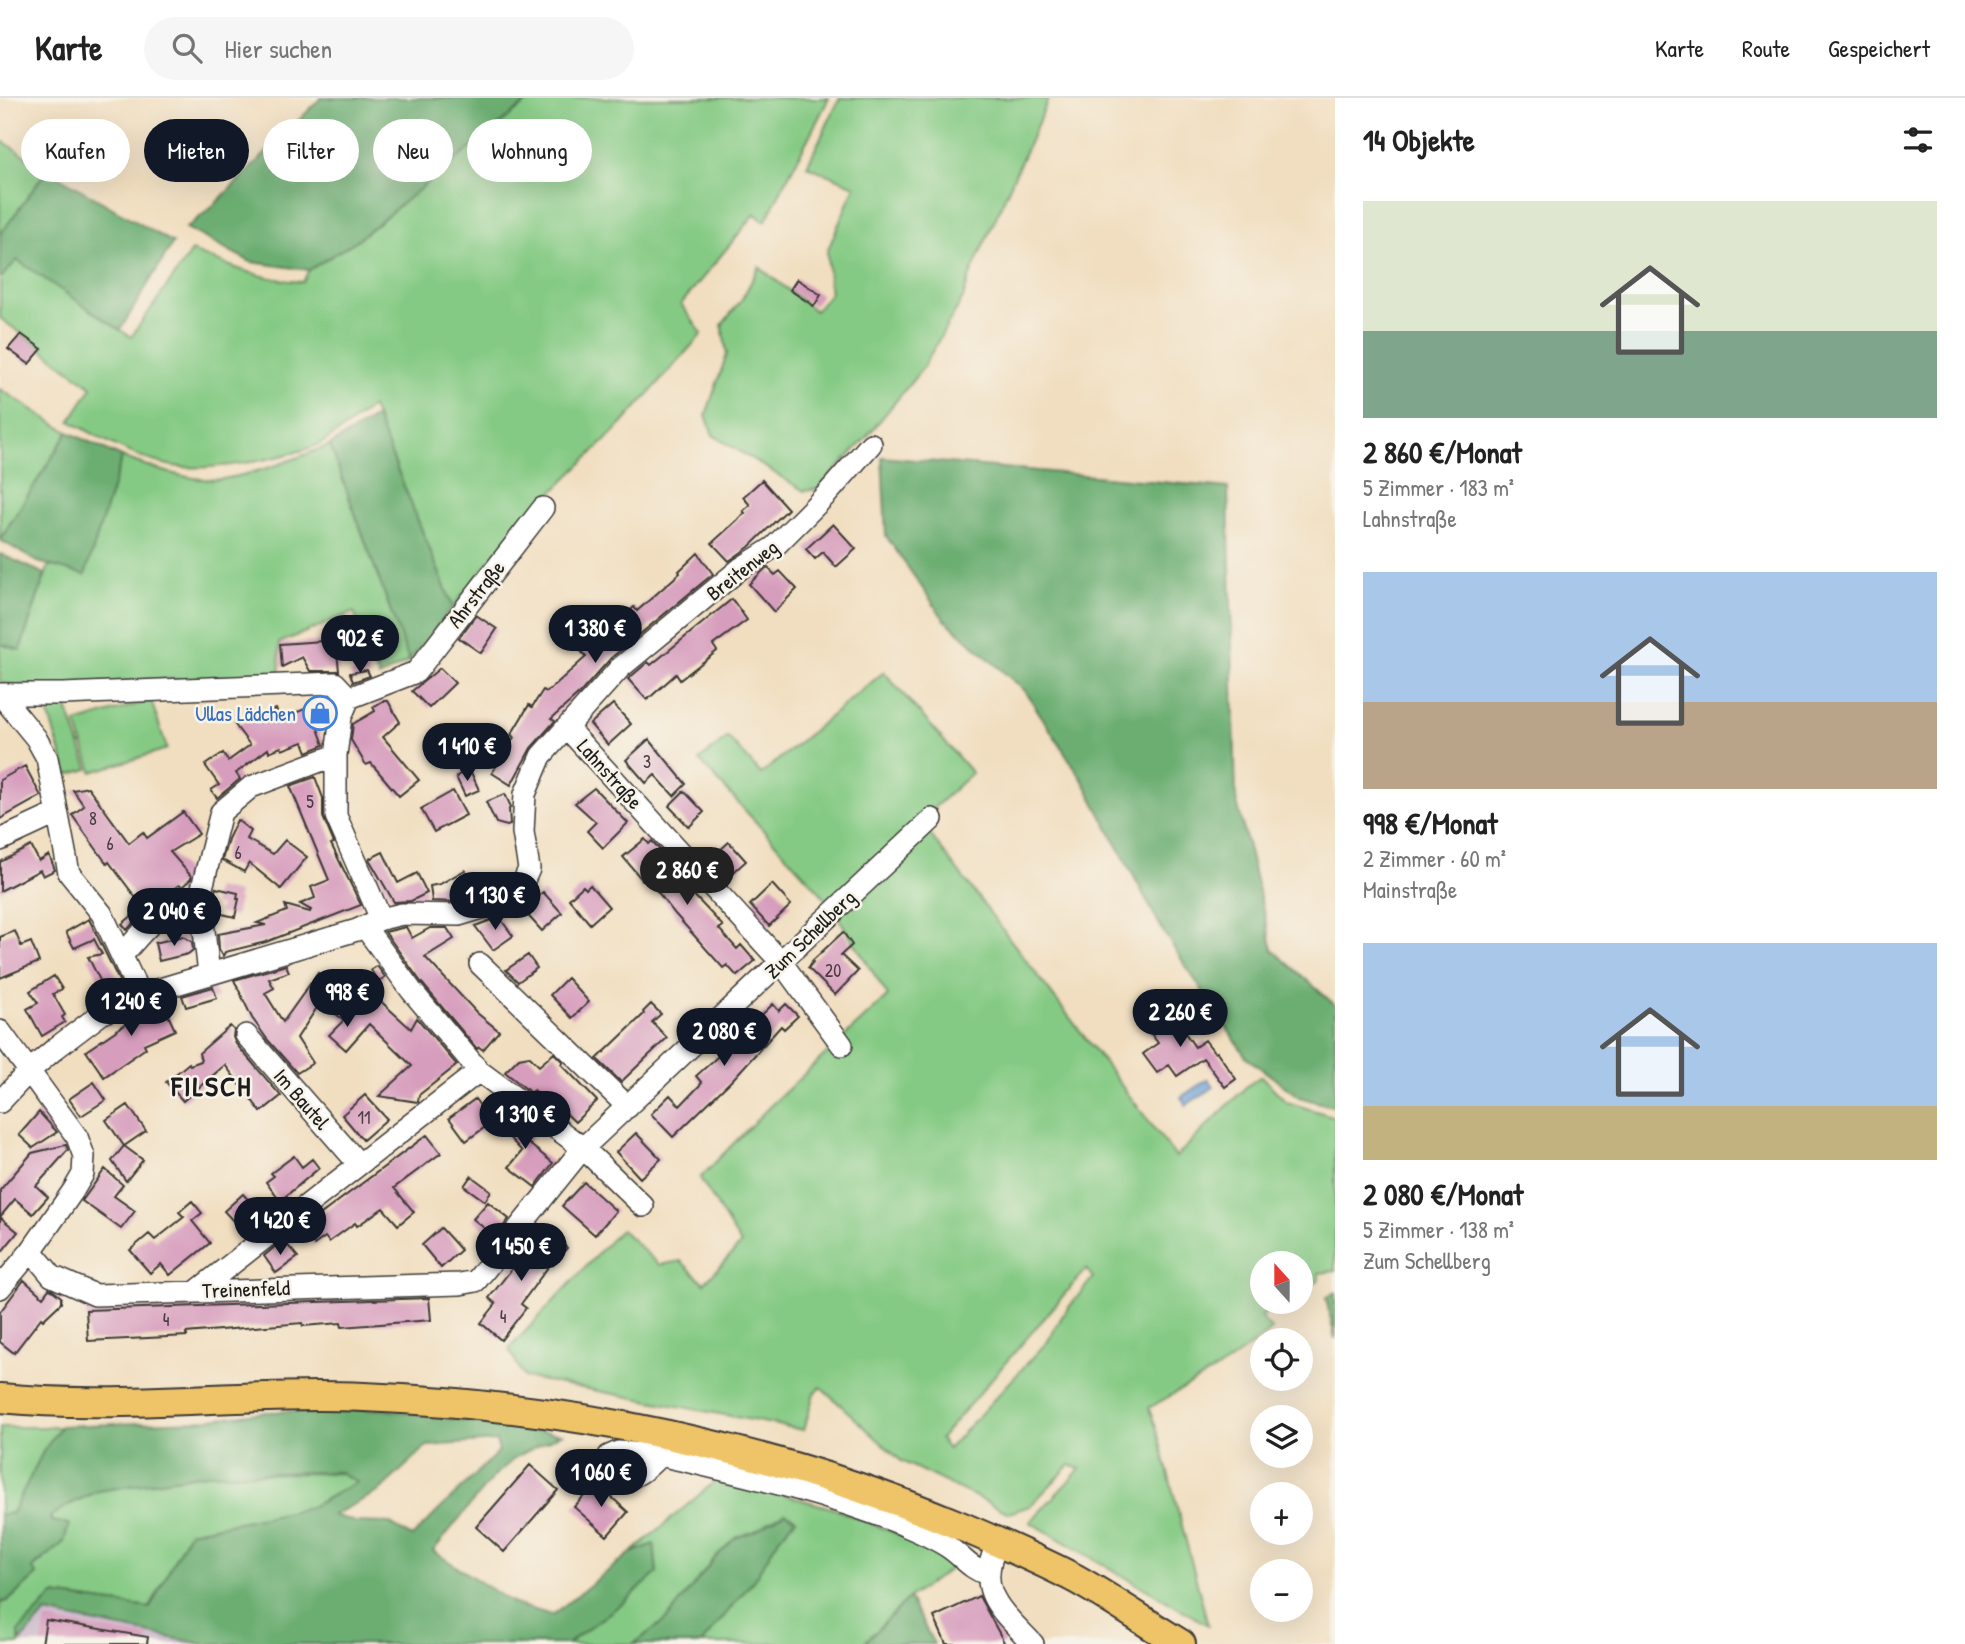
<!DOCTYPE html>
<html lang="de">
<meta charset="utf-8">
<style>
:root{--surface:#fff;--page:#f6f6f6;--text:#222;--muted:#767676;--line:#e0e0e0;--accent:#111827}
body{margin:0;font-family:"Patrick Hand",sans-serif;background:var(--page);color:var(--text);height:100vh;display:flex;flex-direction:column;font-size:26px;white-space:nowrap}
*{box-sizing:border-box;margin:0}
p{font-size:23px;color:var(--muted)}
.icon{flex:none;width:38px;height:38px;fill:none;stroke:currentColor;stroke-width:2;stroke-linecap:round;stroke-linejoin:round}
.map{position:relative;flex:1;overflow:hidden}
.drawer{display:flex;flex-direction:column;background:var(--surface);width:630px}
.drawer>*{flex:none}
.hud{position:absolute;left:21px;top:21px;width:665px;height:63px;display:flex;gap:14px}
.needle{width:46px;rotate:339deg}
.tools{position:absolute;left:1250px;top:1153px;display:grid;gap:14px}
.tools a{display:grid;place-items:center;width:63px;height:63px;border-radius:50%;background:var(--surface);box-shadow:0 7px 28px #0002;font-size:35px}
.price{position:absolute;translate:-50% -60px;padding:0 16px;border-radius:24px;background:var(--accent);color:#fff;font-size:23px;line-height:46px;filter:drop-shadow(0 2px 4px #0008)}
.price::after{content:'';position:absolute;left:50%;top:42px;width:21px;height:16px;margin-left:-10px;background:inherit;clip-path:polygon(0 0,100% 0,50% 100%)}
.price.selected{background:#222;color:#fff}
ul{padding:0;list-style:none}
li{display:grid;align-content:center;gap:14px;height:371px;padding:0 28px}
li span{display:grid;place-items:center;height:217px;border-radius:0px;color:#555}
li>.icon{margin-inline-start:auto}
span .icon{width:126px;height:126px;fill:#fffc;stroke-width:1}
li b{font-size:30px}
h2{display:flex;justify-content:space-between;align-items:center;height:84px;padding:0 28px;font-size:30px}
.pill{padding:0 24px;border-radius:32px;background:var(--surface);box-shadow:0 7px 28px #0002;font-size:24px;line-height:63px}
.pill.selected{background:var(--accent);color:#fff}
header{display:flex;align-items:center;gap:42px;box-sizing:border-box;height:98px;padding:0 35px;background:var(--surface);border-bottom:2px solid var(--line)}
header strong{font-size:33px}
nav{display:flex;gap:38px;margin-inline-start:auto;font-size:24px}
.search{width:490px;height:63px;background:var(--page);display:flex;align-items:center;gap:18px;box-sizing:border-box;padding:0 24px;border-radius:38px;color:var(--muted);font-size:26px}
main{display:flex;flex:1;min-height:0}
.map>svg:first-child{display:block}
.industrial{fill:#cfbdce}
.green{fill:#85ca84;stroke:#507350;stroke-width:2;fill-rule:evenodd}
.forest{fill:#6cae72;stroke:#446547;stroke-width:2;fill-rule:evenodd}
.water{fill:#689dd4;stroke:#425c78;stroke-width:2}
.building{fill:#d79dbd}
.lines{fill:none;stroke-linecap:round;stroke-linejoin:round}
.minor-casing{stroke:#3c3935;stroke-width:24}
.major-casing{stroke:#3c3935;stroke-width:32}
.minor{stroke:#fff;stroke-width:21}
.major{stroke:#efc469;stroke-width:28}
.labels{text-anchor:middle;dominant-baseline:central;stroke-width:5;stroke-linejoin:round;paint-order:stroke}
.number-label{font-size:18px;fill:#4b3c44}
.street-label{font-size:21px;fill:#1c1c1c;stroke:#f7f3e8}
.shop-label{font-size:21px;fill:#366cbe;stroke:#f7f3e8;text-anchor:end}
.district-label{font-size:28px;font-weight:bold;letter-spacing:2px;fill:#1c1c1c;stroke:#f7f3e8}
</style>
<header>
<strong>Karte</strong>
<div class="search"><svg class="icon" aria-label="search" viewBox="0 0 24 24"><circle cx="10" cy="10" r="6"/><path d="M15 15l6 6"/></svg>Hier suchen</div>
<nav><a>Karte</a><a>Route</a><a>Gespeichert</a></nav>
</header>
<main>
<div class="map">
<svg width="1335" height="1546" viewBox="0 0 1335 1546">
<rect width="100%" height="100%" fill="#f7f3e8"/>
<filter id="ink" filterUnits="userSpaceOnUse"><feTurbulence type="fractalNoise" baseFrequency=".0143" numOctaves="2"/><feDisplacementMap in="SourceGraphic" scale="14" xChannelSelector="R" yChannelSelector="G"/><feConvolveMatrix kernelMatrix="1 2 1 2 8 2 1 2 1" color-interpolation-filters="sRGB"/></filter>
<filter id="wash" filterUnits="userSpaceOnUse"><feTurbulence type="fractalNoise" baseFrequency=".00686" numOctaves="4" result="noise"/><feDisplacementMap in="SourceGraphic" scale="28" xChannelSelector="R" yChannelSelector="G"/><feGaussianBlur stdDeviation="1.57" result="paint"/><feColorMatrix in="noise" values="0 0 0 0 0 0 0 0 0 0 0 0 0 0 0 0 0 1.4 0 .05"/><feComposite in="paint" operator="in"/></filter>
<g filter="url(#wash)">
<rect width="100%" height="100%" fill="#f1dec0"/>
<path class="industrial" d="M46,1514L202,1546H19Z"/>
<path class="green" d="M532,0H829L765,124L755,116L681,206L702,236L622,326L520,426L453,509L372,309C356,320 333,341 315,348C279,361 210,374 173,368C138,362 100,340 70,323L92,289L0,220V181L16,161L131,239L192,153C229,168 263,182 303,184L309,172L357,142Z
M840,0H1049L969,180L963,200L922,271L865,341L818,391L804,393L713,337L706,317L727,256L722,227L742,201L759,169L815,213L830,196L827,154L855,88L807,68Z
M0,44H4L47,72L0,137Z
M0,291L68,334L0,441Z
M330,347L409,563L379,579L354,514L279,545L280,579L140,582L51,590L0,585V546L20,552L49,467L85,476L122,359C149,369 193,385 222,381C259,375 295,361 330,347Z
M884,574L972,675L830,805L699,662L728,639L761,676Z
M151,602L167,651L92,674L76,625Z
M65,603L88,671L68,677L45,606Z
M923,727L1176,1059L1247,988L1261,978L1287,1004L1335,1019V1173L1319,1175V1182L1300,1193V1166H1262V1204H1283L1260,1219L1272,1232L1226,1266L1149,1310L1156,1329L1208,1527L1030,1424L1080,1371L1070,1367L1030,1408L1009,1415L901,1363L821,1289L814,1295L804,1332L524,1279L509,1251L621,1131L659,1167L681,1163L704,1185L741,1146L700,1080L769,1009L888,898L838,819ZM1086,1171L1093,1180L1064,1215L1048,1243L948,1351L940,1341Z
M0,1329H60L43,1354L12,1415L0,1417Z
M341,1375L357,1384L309,1410L189,1434L150,1510L54,1497L19,1533V1546H0V1505L9,1502L37,1477L32,1471L64,1444L50,1419L68,1407L98,1393L205,1376Z
M720,1379L835,1411L948,1456L950,1471L909,1500L863,1546H701L753,1483L780,1439L796,1421L785,1415L755,1433L735,1440L715,1460L667,1521L633,1546H567L624,1504L657,1475L654,1446L631,1455Z"/>
<path class="forest" d="M321,0H532L357,142L309,172L251,164L186,130L212,109Z
M47,72L173,145L120,232L17,162L0,181V137Z
M376,319L453,509L409,563L330,347Z
M68,334L122,359L85,477L38,464L0,442Z
M882,359L1228,390L1236,700L1273,852L1335,907V1009L1299,999L1246,959L1164,835L1082,681L1025,593L944,521L886,438Z
M0,456L45,476L20,552L0,546Z
M1335,1194V1241L1326,1200Z
M383,1311L561,1336L516,1359L492,1380L433,1453L514,1506L552,1517L631,1455L654,1446L657,1475L624,1504L567,1546H202L46,1515L20,1544L19,1533L54,1497L150,1510L189,1434L309,1410L357,1384L339,1374L205,1376L98,1393L68,1407L50,1419L51,1423L69,1426L64,1444L32,1470L37,1477L9,1502L0,1505V1417L12,1415L43,1354L61,1328L194,1323L266,1314ZM496,1343L499,1353L412,1439L389,1425L355,1424L333,1417L378,1394L427,1348Z
M785,1415L796,1421L780,1439L753,1483L701,1546H633L667,1521L715,1460L735,1440L755,1433Z
M909,1500L934,1546H863Z"/>
<path class="water" d="M1208,981L1214,989L1186,1007L1181,999Z"/>
<g id="blocks">
<path class="building" d="M797,181L821,197L814,208L790,192Z
M21,236L42,251L29,266L8,251Z
M762,382L788,411L749,449L729,463L712,445L745,415L743,413L750,407L743,399Z
M833,426L856,451L836,469L823,454L815,461L806,451Z
M698,455L713,476L611,560L580,595L551,621L555,623L531,650L511,687L492,675L514,639L511,637L529,607L532,609L543,592L547,594L586,559L580,552L598,536L601,539L634,509L637,513L680,475L679,473Z
M767,469L775,477L780,473L797,491L774,514L749,486Z
M732,501L747,522L713,547L717,553L680,582L676,576L647,602L628,581L648,564L651,567Z
M476,517L497,531L481,555L459,540Z
M347,531L353,541L366,539L367,546L337,554L339,573H310L302,559L282,569L280,546L337,542L335,534Z
M440,570L455,585L429,610L412,593Z
M367,572L370,578L353,584L350,575Z
M383,603H388L400,624L383,639L419,682L399,698L371,665L366,667L351,642L353,626L375,613L373,609Z
M613,606L631,626L608,647L590,626Z
M310,609L324,647L307,654L303,644L282,652L281,649L269,654L268,651L236,675L240,681L217,700L211,692L219,687L205,667L223,655L228,663L250,647L235,627L276,611L280,621Z
M649,641L686,686L674,698L655,677L646,685L626,662Z
M25,668L41,698L0,721V682Z
M465,672H470L479,692L465,698L456,679Z
M315,679L323,700V719L334,745L331,746L361,807L266,844L225,854L223,858L219,851L218,836L266,827L257,825L287,813L285,807L310,814L311,812L300,806L315,800L311,789L329,782L290,688Z
M88,689L129,745L143,734L147,740L183,714L199,736L170,754L191,778V781L182,789L179,787L159,801L145,812L109,764L107,766L72,717L84,708L73,692Z
M594,690L628,725L603,750L587,733L596,724L575,705Z
M453,693L466,717L434,734L421,711Z
M684,693L704,714L689,729L669,708Z
M505,696L511,709L509,711L510,727L507,728L496,725L486,704Z
M237,722L251,733L247,741L273,756L285,742L307,759L281,791L249,765L244,774L222,762L228,741Z
M645,741L649,746L652,743L661,753L656,757L723,828L719,831L737,851L741,847L755,863L737,878L727,867L723,870L675,816L647,780L643,783L623,759Z
M729,744L746,763L726,781L709,762Z
M31,748L39,763L49,757L55,772L43,778L40,772L0,793V764Z
M383,754L398,785L417,775L427,795L411,803L394,804L369,761Z
M465,772L480,792L457,804L432,803L430,788L440,786Z
M772,786L791,807L769,828L750,807Z
M590,787L609,809L590,826L569,801L583,788L586,791Z
M216,790L238,795L237,801H239L235,819L218,815L220,808L214,807L213,799Z
M543,794L562,815L542,833L523,812Z
M133,817L137,821L127,832L122,826Z
M499,819L513,838L493,852L475,828Z
M89,821L123,891L108,898L88,859L102,856L94,841L74,850L66,834Z
M406,829L412,840L430,830H447L454,841L425,859L477,915L499,933L483,952L479,949L477,951L421,884L385,834Z
M15,833L21,848L31,844L39,864L0,880V839Z
M843,834L852,847L841,857L858,873L835,897L808,870L813,864L812,863Z
M183,838L192,844L193,852L188,856L159,863L155,845Z
M528,857L537,870L518,884L506,872Z
M286,867L289,874L269,881L274,890L265,895L283,924L318,875L353,899L364,888L411,931L417,920L457,967L419,997L418,1004L379,998L412,968L369,926L346,952L329,937L344,922L320,905L297,940L313,965L297,975L267,941L252,920L234,882Z
M377,868L385,879L378,884L371,872Z
M54,878L62,891L53,896L65,917L62,919L65,924L42,938L27,911L38,905L30,893Z
M567,880L589,904L572,920L550,897Z
M213,889L217,900L186,909L182,898Z
M162,904L175,932L144,946L146,950L104,979L86,953L133,921L130,916Z
M651,906L661,916L652,924L667,940L621,984L597,961L644,916L643,914Z
M773,906L779,913L786,906L798,918L784,931L781,928L733,981L673,1039L651,1016L670,997L680,1008L702,985L696,978L726,951L722,947L741,928L745,933Z
M1156,908L1171,930L1178,925L1195,949L1205,942L1215,955L1217,954L1236,981L1225,989L1203,960L1177,978L1169,967L1157,975L1143,956L1158,945L1139,920Z
M230,928L234,932L233,939L236,946L281,998L261,1014L225,967L183,1003L166,984L189,965L190,967L201,963L199,955Z
M554,955L563,964L561,966L597,1003L575,1024L550,1000L546,1003L534,992L531,995L505,974L519,960L529,958L539,968Z
M94,984L106,1002L81,1018L69,1001Z
M365,997L387,1021L363,1042L342,1017Z
M475,1001L492,1024L466,1043L449,1020Z
M128,1007L146,1033L124,1048L106,1022Z
M39,1014L57,1034L33,1050L19,1037Z
M508,1014L533,1037L525,1048L528,1045L553,1065L535,1089L509,1069L522,1053L496,1026Z
M636,1035L661,1061L640,1080L616,1054Z
M427,1037L441,1055L394,1090L414,1114L398,1127L383,1110L357,1128L355,1125L329,1144L325,1139L314,1147L301,1131Z
M66,1047L68,1052L36,1088L48,1099L33,1116L15,1101L0,1119V1092L32,1055Z
M124,1048L143,1062L126,1083L112,1063Z
M294,1058L302,1069L312,1061L319,1070L280,1103L266,1084L274,1078L271,1075Z
M105,1071L123,1087L114,1098L135,1113L121,1131L82,1103Z
M471,1078L491,1093L485,1103L464,1088Z
M584,1084L616,1113L595,1137L562,1108Z
M243,1096L261,1116L245,1130L237,1122L234,1124L224,1113Z
M192,1103L202,1115L192,1123L210,1145L170,1177L161,1166L150,1175L130,1152L149,1136L155,1142L184,1119L179,1114Z
M488,1104L509,1121L495,1139L473,1121Z
M0,1119L18,1134L0,1156Z
M441,1130L461,1152L441,1170L422,1147Z
M543,1131L567,1150L553,1167L551,1165L521,1206L526,1210L501,1242L481,1225L496,1206L489,1200Z
M283,1142L298,1159L276,1175L264,1158Z
M24,1182L43,1199L49,1191L52,1192L61,1199V1205L43,1222L41,1220L14,1255L0,1244V1214Z
M429,1200L431,1222L342,1229L341,1225L303,1228L302,1225L186,1235L187,1238L88,1243L86,1212Z
M530,1367L558,1392L504,1454L476,1429Z
M596,1385L628,1414L607,1438L574,1409Z
M979,1498L1005,1546H946L934,1519Z
M46,1522L148,1539L147,1546H42Z"/>
</g>
</g>
<g filter="url(#ink)">
<use href="#blocks" fill-opacity="0" stroke="#3c3935" stroke-width="2"/>
<g class="lines">
<g class="minor-casing">
<path id="minor" d="M0,596L36,640L47,660L69,775L102,816L140,897
M2,596H63L335,585L349,600
M567,630L781,864L842,947
M0,742L56,716
M381,821L336,718V657L341,619L349,600L416,574L543,410
M366,828L370,836L411,892L479,973L583,1050L643,1108
M123,856C145,832 166,802 200,798
M480,866L628,1009
M209,876L200,798L221,714L251,689L336,657
M0,933L77,1039L84,1058L83,1076L73,1093L31,1153L0,1190
M246,937L358,1065
M0,1004L29,973L56,950L101,916L140,897L357,832L381,821L402,816L459,817L499,805L521,789L529,771L523,734L525,696L541,658L620,570L741,470L774,449L827,396L871,346
M31,1153L52,1178L95,1197L460,1186L476,1183L583,1050L932,721
M197,1193L479,973
M660,1357L618,1354L609,1358C606,1369 608,1375 615,1384C635,1381 646,1372 660,1357C740,1376 822,1394 899,1425C915,1432 933,1439 948,1449C962,1458 970,1471 987,1476
M998,1444C974,1493 1000,1511 1033,1546"/>
</g>
<g class="major-casing">
<path id="major" d="M0,1300C121,1312 243,1294 364,1299C567,1307 771,1349 958,1427C998,1444 1038,1461 1076,1481C1112,1501 1146,1525 1181,1546"/>
</g>
<use href="#minor" class="minor"/>
<use href="#major" class="major"/>
</g>
</g>
<defs>
<g id="shop-ring" transform="scale(1.75)"><circle r="9.5" fill="#f7f3e8" stroke="#3f7fe0" stroke-width="1.5"/><path d="M-5-2.5h2.3a2.7 3.5 0 0 1 5.4 0H5L5.5 6h-11ZM-1.5-2.5h3a1.5 2.3 0 0 0-3 0Z" fill="#3f7fe0"/></g>
</defs>
<g fill-rule="evenodd">
<use href="#shop-ring" x="320" y="615"/>
</g>
<g class="labels">
<g class="number-label">
<text x="647" y="663">3</text>
<text x="310" y="703">5</text>
<text x="93" y="720">8</text>
<text x="110" y="745">6</text>
<text x="238" y="754">6</text>
<text x="833" y="872">20</text>
<text x="364" y="1019">11</text>
<text x="503" y="1218">4</text>
<text x="166" y="1221">4</text>
</g>
<g class="street-label">
<text transform="translate(742 472) rotate(-38)">Breitenweg</text>
<text transform="translate(476 496) rotate(-52)">Ahrstraße</text>
<text transform="translate(610 676) rotate(48)">Lahnstraße</text>
<text transform="translate(810 836) rotate(-44)">Zum Schellberg</text>
<text transform="translate(302 1001) rotate(49)">Im Bautel</text>
<text transform="translate(246 1191) rotate(-2)">Treinenfeld</text>
</g>
<g class="shop-label">
<text x="296" y="615">Ullas Lädchen</text>
</g>
<g class="district-label">
<text x="212" y="988">FILSCH</text>
</g>
</g>
</svg>
<div class="tools">
<a><svg class="needle" viewBox="-14 -14 28 28"><path d="M0-13l5 13h-10z" fill="#e53935"/><path d="M0 13l5-13h-10z" fill="#767676"/></svg></a>
<a><svg class="icon" aria-label="locate" viewBox="0 0 24 24"><circle cx="12" cy="12" r="6"/><path d="M12 2v4M12 18v4M2 12h4M18 12h4"/></svg></a>
<a><svg class="icon" aria-label="layers" viewBox="0 0 24 24"><path d="M12 4l9 5-9 5-9-5zM3 14l9 5 9-5"/></svg></a>
<a>+</a>
<a>−</a>
</div>
<b class="price" style="left:595px;top:567px">1 380 €</b>
<b class="price" style="left:360px;top:577px">902 €</b>
<b class="price" style="left:467px;top:685px">1 410 €</b>
<b class="price selected" style="left:687px;top:809px">2 860 €</b>
<b class="price" style="left:495px;top:834px">1 130 €</b>
<b class="price" style="left:174px;top:850px">2 040 €</b>
<b class="price" style="left:347px;top:931px">998 €</b>
<b class="price" style="left:131px;top:940px">1 240 €</b>
<b class="price" style="left:1180px;top:951px">2 260 €</b>
<b class="price" style="left:724px;top:970px">2 080 €</b>
<b class="price" style="left:525px;top:1053px">1 310 €</b>
<b class="price" style="left:280px;top:1159px">1 420 €</b>
<b class="price" style="left:521px;top:1185px">1 450 €</b>
<b class="price" style="left:601px;top:1411px">1 060 €</b>
<div class="hud">
<a class="pill">Kaufen</a>
<a class="pill selected">Mieten</a>
<a class="pill">Filter</a>
<a class="pill">Neu</a>
<a class="pill">Wohnung</a>
</div>
</div>
<section class="drawer">
<h2>14 Objekte<svg class="icon" aria-label="filters" viewBox="0 0 24 24"><path d="M4 7h16M4 17h16"/><circle cx="9" cy="7" r="2"/><circle cx="15" cy="17" r="2"/></svg></h2>
<ul>
<li><span style="background:linear-gradient(#dfe7d0 60%,#7fa58c 0)"><svg class="icon" aria-label="home" viewBox="0 0 24 24"><path d="M3 11l9-7 9 7M6 9v11h12V9"/></svg></span><div><b>2 860 €/Monat</b><p>5 Zimmer · 183 m²</p><p>Lahnstraße</p></div></li>
<li><span style="background:linear-gradient(#a9c7e8 60%,#b9a48a 0)"><svg class="icon" aria-label="home" viewBox="0 0 24 24"><path d="M3 11l9-7 9 7M6 9v11h12V9"/></svg></span><div><b>998 €/Monat</b><p>2 Zimmer · 60 m²</p><p>Mainstraße</p></div></li>
<li><span style="background:linear-gradient(#a9c7e8 75%,#c2b280 0)"><svg class="icon" aria-label="home" viewBox="0 0 24 24"><path d="M3 11l9-7 9 7M6 9v11h12V9"/></svg></span><div><b>2 080 €/Monat</b><p>5 Zimmer · 138 m²</p><p>Zum Schellberg</p></div></li>
</ul>
</section>
</main>
